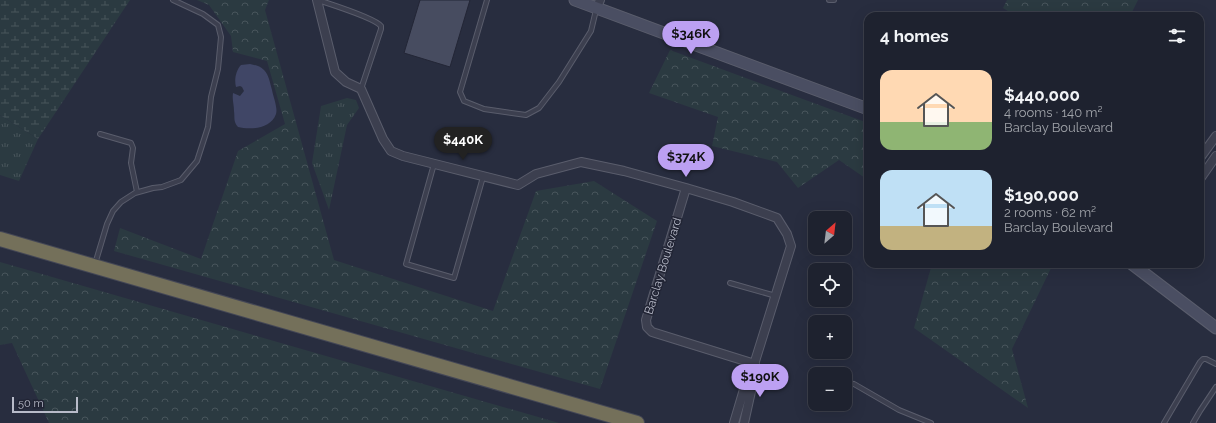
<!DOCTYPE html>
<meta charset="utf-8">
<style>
:root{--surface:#1e222f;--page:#2b2f3b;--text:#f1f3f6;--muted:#a1a4aa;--line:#3c3f4b;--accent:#bca0f2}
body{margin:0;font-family:Raleway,sans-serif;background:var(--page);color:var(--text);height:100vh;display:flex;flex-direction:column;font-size:15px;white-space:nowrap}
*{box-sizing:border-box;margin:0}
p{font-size:13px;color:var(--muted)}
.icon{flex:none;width:22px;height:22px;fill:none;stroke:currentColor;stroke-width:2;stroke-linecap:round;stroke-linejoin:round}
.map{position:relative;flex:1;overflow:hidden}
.details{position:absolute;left:864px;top:12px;width:340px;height:256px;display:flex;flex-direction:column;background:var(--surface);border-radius:12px;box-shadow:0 4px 16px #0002,0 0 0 1px var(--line)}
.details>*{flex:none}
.needle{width:26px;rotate:28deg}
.fabs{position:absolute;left:808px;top:211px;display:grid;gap:8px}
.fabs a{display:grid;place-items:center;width:44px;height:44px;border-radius:8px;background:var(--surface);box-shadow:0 4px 16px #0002,0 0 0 1px var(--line);font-size:20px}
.scale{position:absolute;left:12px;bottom:10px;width:66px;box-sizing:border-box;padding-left:4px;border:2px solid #b8bbc9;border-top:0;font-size:11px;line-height:14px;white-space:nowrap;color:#b8bbc9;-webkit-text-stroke:3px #212434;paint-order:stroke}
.price{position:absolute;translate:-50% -34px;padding:0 9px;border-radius:14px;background:var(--accent);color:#111;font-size:13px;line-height:26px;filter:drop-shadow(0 1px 2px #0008)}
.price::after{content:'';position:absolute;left:50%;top:24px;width:12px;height:9px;margin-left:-6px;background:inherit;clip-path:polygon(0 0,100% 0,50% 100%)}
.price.current{background:#222;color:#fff}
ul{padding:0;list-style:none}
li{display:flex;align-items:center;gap:12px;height:100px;padding:0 16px}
li span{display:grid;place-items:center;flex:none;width:112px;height:80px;border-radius:12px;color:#555}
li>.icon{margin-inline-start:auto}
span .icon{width:48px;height:48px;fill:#fffc;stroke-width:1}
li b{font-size:17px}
h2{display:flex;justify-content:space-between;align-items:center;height:48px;padding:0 16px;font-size:17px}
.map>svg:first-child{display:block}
.grass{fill:url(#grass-tufts)}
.forest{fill:url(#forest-crowns)}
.wetland{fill:url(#wetland-marsh)}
.water{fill:#404666}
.building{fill:#474c60;stroke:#232636}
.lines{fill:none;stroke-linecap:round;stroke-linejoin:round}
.lane-casing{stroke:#5a5d6c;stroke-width:6}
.street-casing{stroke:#5a5d6c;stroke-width:10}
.secondary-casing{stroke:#5a5d6c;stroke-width:13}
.highway-casing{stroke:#444756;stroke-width:16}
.lane{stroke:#3c3f4f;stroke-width:4}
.street{stroke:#3c3f4f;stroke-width:8}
.secondary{stroke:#4a4e62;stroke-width:11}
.highway{stroke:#74705a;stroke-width:14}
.labels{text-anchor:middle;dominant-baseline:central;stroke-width:3;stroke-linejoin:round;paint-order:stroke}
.street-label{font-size:12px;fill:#b8bbc9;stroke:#212434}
</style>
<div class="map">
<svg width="1216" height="423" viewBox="0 0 1216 423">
<defs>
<pattern id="grass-tufts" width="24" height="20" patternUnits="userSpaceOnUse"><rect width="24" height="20" fill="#2b3a41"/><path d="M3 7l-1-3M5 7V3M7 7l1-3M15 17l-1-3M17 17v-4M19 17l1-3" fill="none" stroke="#48555b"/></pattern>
<pattern id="forest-crowns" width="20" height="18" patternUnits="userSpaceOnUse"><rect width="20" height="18" fill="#2b3a41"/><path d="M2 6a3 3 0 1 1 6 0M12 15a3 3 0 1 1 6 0" fill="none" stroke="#48555b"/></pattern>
<pattern id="wetland-marsh" width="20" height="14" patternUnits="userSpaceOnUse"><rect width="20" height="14" fill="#2b3a41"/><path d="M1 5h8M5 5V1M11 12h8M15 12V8" fill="none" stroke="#48555b"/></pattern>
</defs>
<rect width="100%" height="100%" fill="#282d3f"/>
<path class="grass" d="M347,98L356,100L359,108L347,125L329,210L312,163L321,106Z
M0,115L38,139L19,181L0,175Z"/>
<path class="forest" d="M197,0H269L265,10L334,260L493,311L536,191L594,181L657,221L600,389L114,251L120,228L201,259L238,151L285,124L267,61L233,52L231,36L209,5Z
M1007,0H1138L1130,16H1016L1003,8Z
M670,50L868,123V180L839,160L798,188L777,162L712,146L718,117L649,93Z
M0,262L559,423H49L12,343L0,345Z
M932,264H1053L1012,349L1028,408L914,328Z"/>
<path class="wetland" d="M0,0H130L38,139L0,115Z"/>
<path class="water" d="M250,64C255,65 260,66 264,70C269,75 270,83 272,90C273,96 278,108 276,114C271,129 250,130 238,127C233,121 235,118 234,111C234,104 232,100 233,93L240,96L244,91L242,87L240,86L236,87C234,80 236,70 241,65Z"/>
<path class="building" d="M420,0H470L450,67L404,53Z"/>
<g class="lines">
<g class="lane-casing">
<path id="lane" d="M318,0C330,4 375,18 381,26V29L361,89
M487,0L460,92L464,101L484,109L526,115L539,108L559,82L591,31L596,10
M829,0H834
M100,134L131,143L133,148L131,163L137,192
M434,164L406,264L454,278L483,177
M95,264L107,224L113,211L121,202L135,193L153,188L162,187L181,180L197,161L208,127L211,97L218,69L221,37L218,25L203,14L173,0
M730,283L776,296
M854,384L899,410L931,423
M1164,423L1200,362L1203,359H1206L1216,364
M1193,423L1200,411L1216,387"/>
</g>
<g class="street-casing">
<path id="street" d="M317,0L335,72L346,82L361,89L383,139L391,151L403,156L518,185L536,174L581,162L624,171L686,188
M597,7L600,0
M1200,158L1216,136
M1200,179L1216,156
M734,423L745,386L752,371L791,246L787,234L777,218L733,202L686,188L646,320L647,327L652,332L755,364
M744,423L752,387V373"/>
</g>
<g class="secondary-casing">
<path id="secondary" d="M575,0L868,109
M1132,264L1216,328"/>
</g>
<g class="highway-casing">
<path id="highway" d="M0,239L637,423"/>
</g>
<use href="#lane" class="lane"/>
<use href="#street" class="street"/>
<use href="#secondary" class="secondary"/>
<use href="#highway" class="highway"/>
</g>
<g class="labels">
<g class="street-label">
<text transform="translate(663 266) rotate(-73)">Barclay Boulevard</text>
</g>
</g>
</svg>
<div class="fabs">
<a><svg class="needle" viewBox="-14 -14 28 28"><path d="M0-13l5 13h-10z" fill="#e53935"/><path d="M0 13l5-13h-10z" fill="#a1a4aa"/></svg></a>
<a><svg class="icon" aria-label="locate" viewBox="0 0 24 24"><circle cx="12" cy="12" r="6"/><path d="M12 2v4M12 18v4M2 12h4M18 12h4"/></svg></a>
<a>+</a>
<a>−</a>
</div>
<div class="scale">50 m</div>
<b class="price" style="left:691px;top:55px">$346K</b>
<b class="price current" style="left:463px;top:161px">$440K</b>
<b class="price" style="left:686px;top:178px">$374K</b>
<b class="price" style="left:760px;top:398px">$190K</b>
<section class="details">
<h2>4 homes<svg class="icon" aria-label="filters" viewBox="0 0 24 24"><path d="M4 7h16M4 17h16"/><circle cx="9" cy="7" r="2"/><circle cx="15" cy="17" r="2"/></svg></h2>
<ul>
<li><span style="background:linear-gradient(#ffd9b3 65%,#8fb573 0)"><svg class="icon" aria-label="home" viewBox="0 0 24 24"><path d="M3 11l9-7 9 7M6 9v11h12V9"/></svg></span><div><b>$440,000</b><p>4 rooms · 140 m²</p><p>Barclay Boulevard</p></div></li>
<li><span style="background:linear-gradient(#bfe0f5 70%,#c2b280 0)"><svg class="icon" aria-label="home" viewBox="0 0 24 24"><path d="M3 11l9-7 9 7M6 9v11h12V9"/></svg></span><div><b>$190,000</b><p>2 rooms · 62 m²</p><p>Barclay Boulevard</p></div></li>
</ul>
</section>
</div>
